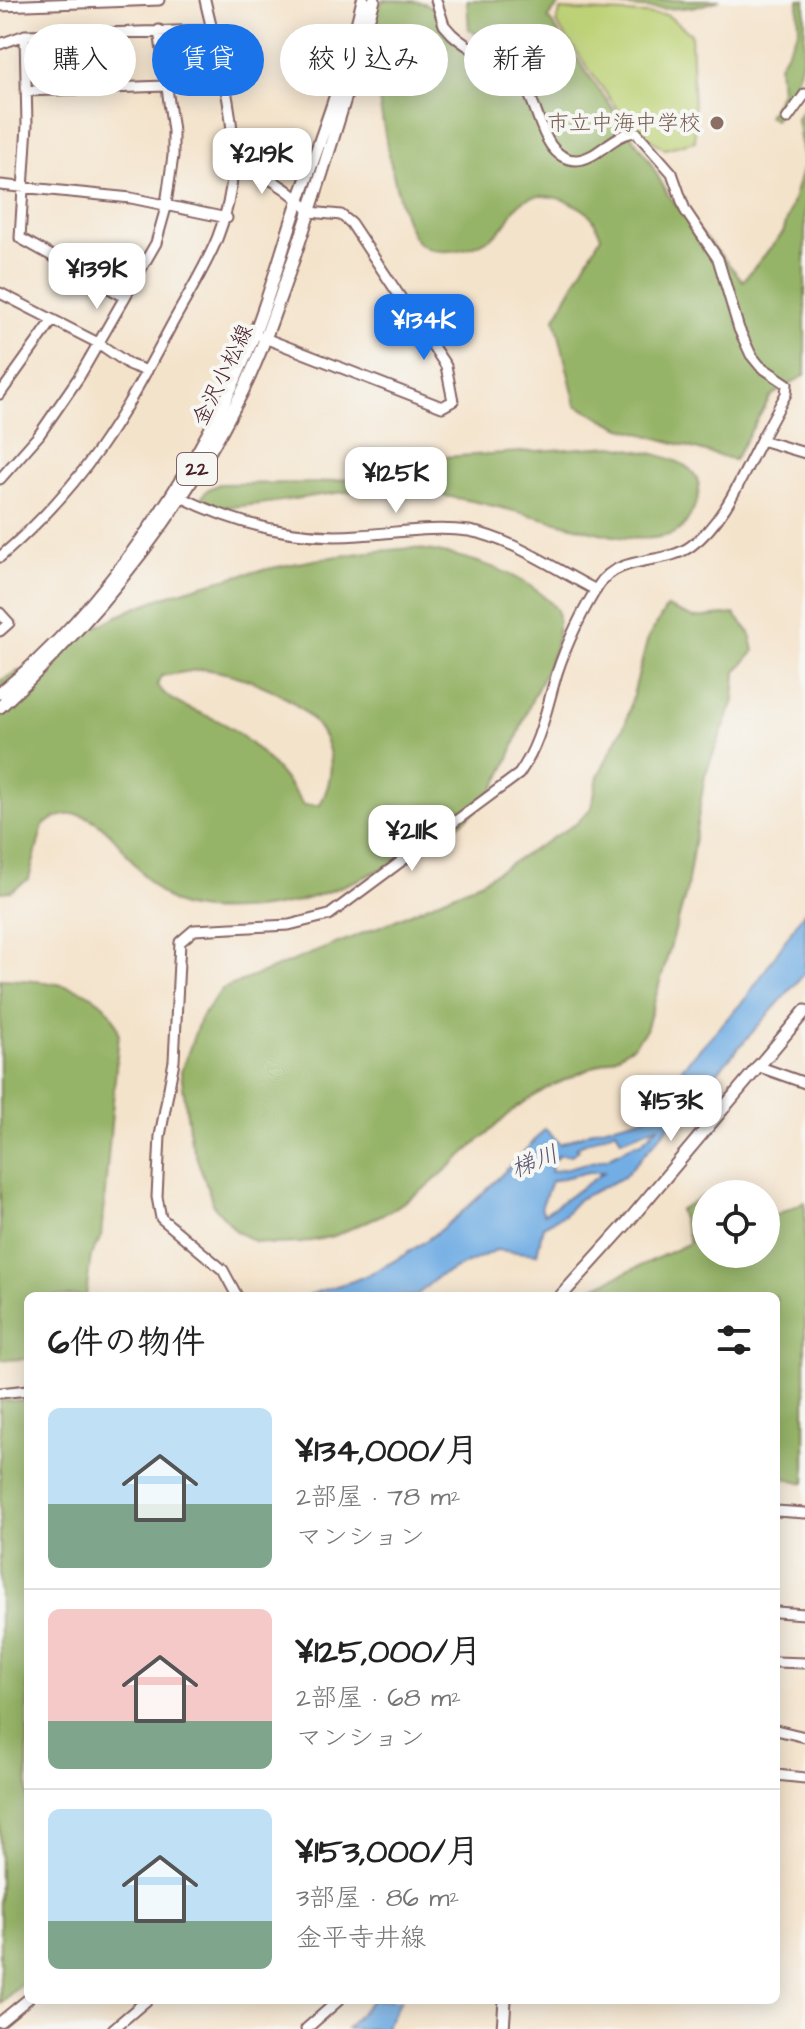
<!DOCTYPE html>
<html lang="ja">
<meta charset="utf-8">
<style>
:root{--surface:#fff;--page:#f6f6f6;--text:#222;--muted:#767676;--line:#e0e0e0;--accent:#1a73e8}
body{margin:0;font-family:"Architects Daughter","Klee One",sans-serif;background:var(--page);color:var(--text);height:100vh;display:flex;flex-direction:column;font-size:30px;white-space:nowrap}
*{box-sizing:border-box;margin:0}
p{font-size:26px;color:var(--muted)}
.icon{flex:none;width:44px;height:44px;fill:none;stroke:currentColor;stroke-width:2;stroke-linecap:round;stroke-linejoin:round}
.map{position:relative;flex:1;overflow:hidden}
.panel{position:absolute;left:24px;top:1292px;width:756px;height:712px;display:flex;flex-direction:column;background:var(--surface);border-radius:12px;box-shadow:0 4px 20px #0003}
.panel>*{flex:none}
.top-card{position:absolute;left:24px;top:24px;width:758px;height:72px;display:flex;gap:16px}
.buttons{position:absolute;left:692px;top:1180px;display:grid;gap:16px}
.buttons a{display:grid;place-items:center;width:88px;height:88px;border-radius:50%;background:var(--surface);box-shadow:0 4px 20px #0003;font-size:40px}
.price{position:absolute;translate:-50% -68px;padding:0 18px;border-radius:16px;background:#fff;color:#222;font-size:26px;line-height:52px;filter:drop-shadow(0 2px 4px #0008)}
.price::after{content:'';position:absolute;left:50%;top:48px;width:24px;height:18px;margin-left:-12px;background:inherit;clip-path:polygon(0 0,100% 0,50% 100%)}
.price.active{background:var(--accent);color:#fff}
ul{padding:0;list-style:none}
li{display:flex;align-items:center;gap:24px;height:200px;padding:0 24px}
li+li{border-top:2px solid var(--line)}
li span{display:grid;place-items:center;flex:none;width:224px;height:160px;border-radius:12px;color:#555}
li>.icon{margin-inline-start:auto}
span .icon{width:96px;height:96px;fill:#fffc;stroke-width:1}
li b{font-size:34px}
h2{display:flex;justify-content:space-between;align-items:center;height:96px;padding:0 24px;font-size:34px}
.tag{padding:0 28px;border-radius:36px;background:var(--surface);box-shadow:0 4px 20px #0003;font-size:28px;line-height:72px}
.tag.active{background:var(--accent);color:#fff}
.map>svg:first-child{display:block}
.green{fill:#bdd276;stroke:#847850;stroke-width:2}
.forest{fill:#96b467;stroke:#706a49;stroke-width:2;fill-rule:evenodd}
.water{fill:#72aee4;stroke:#5e6688;stroke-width:2;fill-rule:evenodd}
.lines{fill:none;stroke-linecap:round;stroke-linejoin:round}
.minor-casing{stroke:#866463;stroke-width:13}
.major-casing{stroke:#866463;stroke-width:15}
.minor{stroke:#fff;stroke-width:9}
.major{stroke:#fff;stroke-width:11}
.education-dot{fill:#8d6e63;stroke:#f6f6f2;stroke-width:3}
.labels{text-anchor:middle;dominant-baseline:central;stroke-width:8;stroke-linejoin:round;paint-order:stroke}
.shield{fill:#f6f6f2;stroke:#7e6067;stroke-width:2}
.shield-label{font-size:20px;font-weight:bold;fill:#4a1f2b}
.education-label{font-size:22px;fill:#785e54;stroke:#f6f6f2;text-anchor:end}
.street-label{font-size:22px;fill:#4a1f2b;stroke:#f6f6f2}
.water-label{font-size:24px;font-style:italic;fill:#58516c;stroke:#f6f6f2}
</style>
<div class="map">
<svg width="805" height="2029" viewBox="0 0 805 2029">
<rect width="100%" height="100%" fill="#f6f6f2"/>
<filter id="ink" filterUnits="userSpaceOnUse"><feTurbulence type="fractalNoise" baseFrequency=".0125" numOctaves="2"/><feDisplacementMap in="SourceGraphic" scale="16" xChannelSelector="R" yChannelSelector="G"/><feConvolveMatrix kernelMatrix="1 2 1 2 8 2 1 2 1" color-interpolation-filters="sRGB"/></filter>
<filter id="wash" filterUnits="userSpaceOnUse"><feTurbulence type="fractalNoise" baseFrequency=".006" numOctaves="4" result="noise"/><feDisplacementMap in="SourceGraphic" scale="32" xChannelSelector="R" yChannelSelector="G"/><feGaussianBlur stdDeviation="1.8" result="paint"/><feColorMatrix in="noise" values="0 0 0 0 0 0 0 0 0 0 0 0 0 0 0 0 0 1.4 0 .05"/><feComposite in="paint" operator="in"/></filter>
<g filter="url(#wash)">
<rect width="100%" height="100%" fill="#f4e3cb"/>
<path class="green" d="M561,10L667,15L691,34L695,141L665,149L628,124L556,23Z"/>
<path class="forest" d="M383,0C397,0 414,0 427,4C439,12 452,30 461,41C472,56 488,97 504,54L469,29L467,0H563L548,18L649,160L668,195L743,281L783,233L804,164L797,119L805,105V375L771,396L734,460L619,427L576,405L555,318L601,236C598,230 596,224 593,219C581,202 540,188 522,202C513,208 510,219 504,226C487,247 444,260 420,244C397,230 371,65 372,34C372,22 376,9 383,0Z
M570,0H720C671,17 620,5 570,0Z
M798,0H805C805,51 805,79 774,120L768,116L781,92L779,65L799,30Z
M613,446C650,454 720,458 693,510C687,522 683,531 669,535C632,545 597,532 561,523C507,509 449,493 393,490C338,488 284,504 229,507L203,504L202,497L207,490L219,484L319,483L402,470L444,457Z
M413,548C461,554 526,571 557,610C563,644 545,671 531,702C518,732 508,769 489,796C459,839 339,893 287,904C259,910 218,913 190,908C132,899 111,778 43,825L29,879L11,891L0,892V681C47,657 97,623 145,604C219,575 334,553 413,548ZM203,669C268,677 363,724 320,805H303C286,777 259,748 231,728C208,712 173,709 157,685L161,676Z
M667,607L694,618L734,614L750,633L754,651L736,672L734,701L705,775L686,893L646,1030L634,1045L616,1057L549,1087L517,1107L427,1187L390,1211L334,1236L301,1243L272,1244L254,1241L237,1232L214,1206L191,1142L181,1072L200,1019L222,989L391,922L480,882L577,823L592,807L598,776L626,722L648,638Z
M0,979C43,981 109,982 119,1033L101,1237L91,1255L86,1296H28V1359L0,1360Z
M705,1195L706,1254H766V1219L805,1202V1483L776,1476V1296H575L690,1243L679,1210Z
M27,1400L28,1977L0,2004V1401Z"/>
<path class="water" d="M805,911V973L624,1177L579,1199L564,1215L543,1226L537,1254L496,1250L437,1277L416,1296H307C322,1289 338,1286 353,1281C431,1250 490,1189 545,1129L560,1144L594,1130L647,1117L674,1084V1077L747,997ZM660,1125L640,1144L636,1143L608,1158L551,1172L552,1162L559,1155H571L579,1150L576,1147L616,1130L621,1140ZM588,1172H604L544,1214L541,1208L551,1181Z
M372,2000H401L384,2029H346Z"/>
</g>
<g filter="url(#ink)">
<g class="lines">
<g class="minor-casing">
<path id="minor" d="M436,0L444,25L452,34C473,54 502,61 522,83C540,103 540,159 576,160C597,160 613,133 636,132L672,173L685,210L718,259L739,329L751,355L760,366L787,384L786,394L761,440
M0,6L159,0
M25,35L27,125L20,238L125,297
M0,44L25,35L212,30
M26,91L166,86
M787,119L805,94
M233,167C259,168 294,192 310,212L341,215L351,223L446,366L453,401L442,407L262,337
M0,185L131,198L227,218
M0,293L98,343L130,365L147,371
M0,394L53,320
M0,479L39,435L79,377L156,243L165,211L173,156V131L159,30
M177,495C234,524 296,540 359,535C396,533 432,526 469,531C511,538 558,571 596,590
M0,557C85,484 120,422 172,324C202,269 229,233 233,168C236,113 217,53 205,0
M0,613L9,623L0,631
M757,1066L805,1083
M237,1296L223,1270L161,1218L157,1197L160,1136L174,1061L180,942L194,930L289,925L329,915L519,774C541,743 546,709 557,673C566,645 583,609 599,585C618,554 664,566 691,546C725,521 742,476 761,440L805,453
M0,1393L28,1390
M776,1511L805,1513
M776,1612L805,1614
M776,1662L805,1663
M776,1730L805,1737
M776,1775L805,1778
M0,2022L28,1999
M113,2029L147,2000
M306,2029L339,2000"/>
</g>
<g class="major-casing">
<path id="major" d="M0,693C106,609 205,461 254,335C271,292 283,246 298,202C322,136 347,69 363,0
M0,707C96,619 177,518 237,402C259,361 273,316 289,272C320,183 348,91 374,0
M561,1296L627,1223L805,1011
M503,2029L505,2000"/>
</g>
<use href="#minor" class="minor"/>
<use href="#major" class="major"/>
</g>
</g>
<circle class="education-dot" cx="717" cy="123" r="8"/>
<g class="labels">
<rect class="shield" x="177" y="453" width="40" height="32" rx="6"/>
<g class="shield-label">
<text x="197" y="469">22</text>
</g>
<g class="education-label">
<text x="701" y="123">市立中海中学校</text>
</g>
<g class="street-label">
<text transform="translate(223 375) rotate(-64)">金沢小松線</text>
</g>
<g class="water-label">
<text transform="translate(535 1162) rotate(-21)">梯川</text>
</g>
</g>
</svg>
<div class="buttons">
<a><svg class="icon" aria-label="locate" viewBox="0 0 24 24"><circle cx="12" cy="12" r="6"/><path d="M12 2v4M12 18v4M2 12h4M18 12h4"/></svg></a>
</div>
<b class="price" style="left:262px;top:196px">¥219K</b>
<b class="price" style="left:97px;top:311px">¥139K</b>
<b class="price active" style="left:424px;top:362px">¥134K</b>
<b class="price" style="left:396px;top:515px">¥125K</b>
<b class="price" style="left:412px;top:873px">¥211K</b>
<b class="price" style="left:671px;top:1143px">¥153K</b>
<div class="top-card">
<a class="tag">購入</a>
<a class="tag active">賃貸</a>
<a class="tag">絞り込み</a>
<a class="tag">新着</a>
</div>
<section class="panel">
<h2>6件の物件<svg class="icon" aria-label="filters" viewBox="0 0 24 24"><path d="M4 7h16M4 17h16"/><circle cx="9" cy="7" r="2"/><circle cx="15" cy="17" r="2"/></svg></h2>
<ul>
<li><span style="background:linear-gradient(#bfe0f5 60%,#7fa58c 0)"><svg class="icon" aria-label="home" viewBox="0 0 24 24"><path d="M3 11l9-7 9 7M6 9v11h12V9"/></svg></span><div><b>¥134,000/月</b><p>2部屋 · 78 m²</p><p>マンション</p></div></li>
<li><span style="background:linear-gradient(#f6c9c9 70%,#7fa58c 0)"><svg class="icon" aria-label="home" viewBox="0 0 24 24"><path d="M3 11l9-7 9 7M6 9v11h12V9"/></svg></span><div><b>¥125,000/月</b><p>2部屋 · 68 m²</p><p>マンション</p></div></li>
<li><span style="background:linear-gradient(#bfe0f5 70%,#7fa58c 0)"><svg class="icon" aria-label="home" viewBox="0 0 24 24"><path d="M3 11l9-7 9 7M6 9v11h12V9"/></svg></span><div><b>¥153,000/月</b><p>3部屋 · 86 m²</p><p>金平寺井線</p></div></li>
</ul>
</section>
</div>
